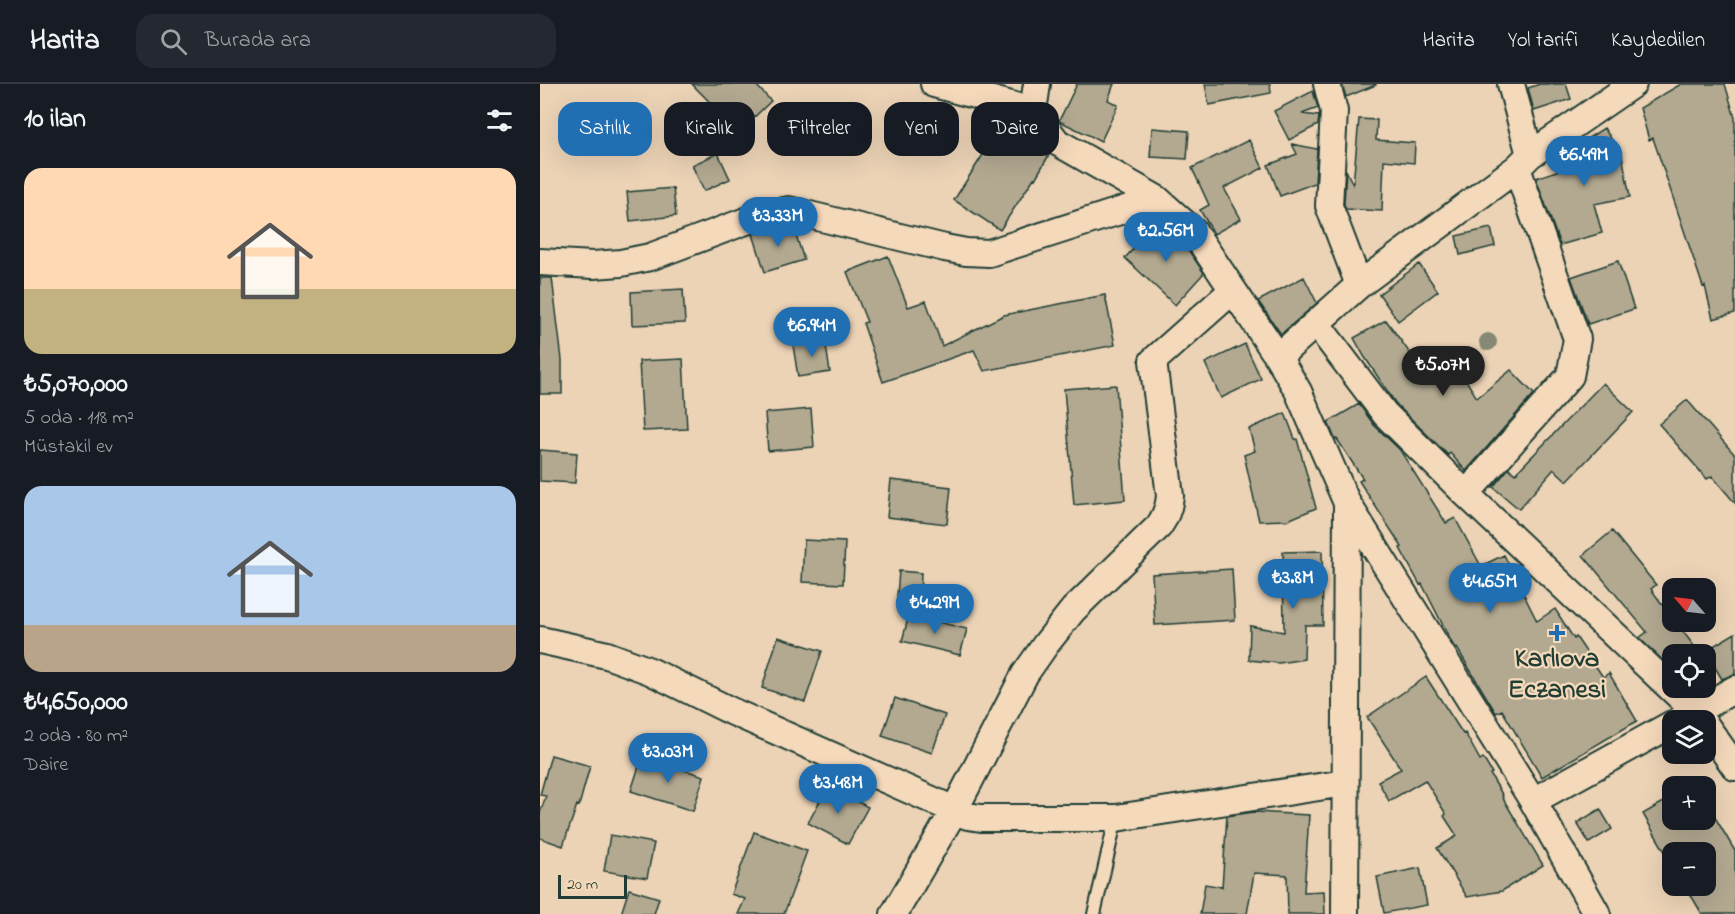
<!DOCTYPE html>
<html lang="tr">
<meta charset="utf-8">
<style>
:root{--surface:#171b24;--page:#242831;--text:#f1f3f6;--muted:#9ea1a6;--line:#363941;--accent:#1f6fb2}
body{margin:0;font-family:"Indie Flower",sans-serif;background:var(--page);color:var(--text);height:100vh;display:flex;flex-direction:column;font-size:22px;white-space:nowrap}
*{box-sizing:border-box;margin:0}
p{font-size:20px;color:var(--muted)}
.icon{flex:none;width:33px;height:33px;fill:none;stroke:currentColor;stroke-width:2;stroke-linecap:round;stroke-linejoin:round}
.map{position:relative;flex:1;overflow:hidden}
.panel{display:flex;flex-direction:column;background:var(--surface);width:540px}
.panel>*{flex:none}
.top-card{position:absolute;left:18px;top:18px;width:570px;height:54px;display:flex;gap:12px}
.needle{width:39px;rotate:298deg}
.fabs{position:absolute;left:1122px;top:494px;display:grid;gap:12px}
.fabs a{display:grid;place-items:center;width:54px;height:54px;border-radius:12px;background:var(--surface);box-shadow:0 6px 24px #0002;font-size:30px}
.scale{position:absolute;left:18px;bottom:15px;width:69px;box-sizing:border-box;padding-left:6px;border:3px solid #1f3d34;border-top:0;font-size:16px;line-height:21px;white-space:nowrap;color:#1f3d34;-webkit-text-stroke:4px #f5d9bb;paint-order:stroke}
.price{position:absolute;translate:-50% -51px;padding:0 14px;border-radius:21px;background:var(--accent);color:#fff;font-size:20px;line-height:39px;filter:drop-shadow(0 2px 3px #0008)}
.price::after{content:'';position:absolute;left:50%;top:36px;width:18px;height:14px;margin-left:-9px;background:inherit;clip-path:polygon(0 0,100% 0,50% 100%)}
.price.current{background:#222;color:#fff}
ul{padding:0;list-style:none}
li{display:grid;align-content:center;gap:12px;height:318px;padding:0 24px}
li span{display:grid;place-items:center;height:186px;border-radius:18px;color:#555}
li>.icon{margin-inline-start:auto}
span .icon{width:108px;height:108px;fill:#fffc;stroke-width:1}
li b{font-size:26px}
h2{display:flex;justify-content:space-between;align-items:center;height:72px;padding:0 24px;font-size:26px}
.chip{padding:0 21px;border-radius:18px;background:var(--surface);box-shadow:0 6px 24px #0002;font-size:21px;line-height:54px}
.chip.current{background:var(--accent);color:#fff}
header{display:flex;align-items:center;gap:36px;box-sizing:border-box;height:84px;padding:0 30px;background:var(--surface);border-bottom:2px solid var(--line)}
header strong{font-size:28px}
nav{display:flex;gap:33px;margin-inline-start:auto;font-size:21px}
.search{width:420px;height:54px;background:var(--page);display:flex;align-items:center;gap:15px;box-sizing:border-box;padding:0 21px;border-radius:18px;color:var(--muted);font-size:22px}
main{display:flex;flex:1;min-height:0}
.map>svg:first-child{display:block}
.building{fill:#b3a991;stroke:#1f3d34;stroke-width:1.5}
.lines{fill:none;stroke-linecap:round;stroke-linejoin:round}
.service-casing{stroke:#1f3d34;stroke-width:16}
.minor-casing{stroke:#1f3d34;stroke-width:30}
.service{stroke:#f5d9bb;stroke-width:12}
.minor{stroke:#f5d9bb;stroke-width:26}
.tree{fill:#858875}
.poi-dot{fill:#1f6fb2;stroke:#f5d9bb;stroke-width:2}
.labels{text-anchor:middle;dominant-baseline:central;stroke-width:4.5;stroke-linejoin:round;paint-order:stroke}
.poi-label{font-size:27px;font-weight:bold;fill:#1f3d34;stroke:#f5d9bb}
</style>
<header>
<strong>Harita</strong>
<div class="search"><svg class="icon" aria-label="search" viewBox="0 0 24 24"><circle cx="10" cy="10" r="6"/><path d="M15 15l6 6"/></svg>Burada ara</div>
<nav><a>Harita</a><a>Yol tarifi</a><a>Kaydedilen</a></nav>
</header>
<main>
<section class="panel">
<h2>10 ilan<svg class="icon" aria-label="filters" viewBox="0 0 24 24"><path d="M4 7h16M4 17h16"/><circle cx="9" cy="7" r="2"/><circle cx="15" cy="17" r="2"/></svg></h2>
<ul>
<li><span style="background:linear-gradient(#ffd9b3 65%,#c2b280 0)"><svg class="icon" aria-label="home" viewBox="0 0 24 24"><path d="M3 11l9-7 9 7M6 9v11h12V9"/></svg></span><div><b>₺5,070,000</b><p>5 oda · 118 m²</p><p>Müstakil ev</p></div></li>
<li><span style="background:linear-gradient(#a9c7e8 75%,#b9a48a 0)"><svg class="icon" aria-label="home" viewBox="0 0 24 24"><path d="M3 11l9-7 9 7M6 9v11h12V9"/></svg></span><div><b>₺4,650,000</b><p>2 oda · 80 m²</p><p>Daire</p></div></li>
</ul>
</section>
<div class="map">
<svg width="1195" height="830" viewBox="0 0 1195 830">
<rect width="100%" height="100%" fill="#ecd3b6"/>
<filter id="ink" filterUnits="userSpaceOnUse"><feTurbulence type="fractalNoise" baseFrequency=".0167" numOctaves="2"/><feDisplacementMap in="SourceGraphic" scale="12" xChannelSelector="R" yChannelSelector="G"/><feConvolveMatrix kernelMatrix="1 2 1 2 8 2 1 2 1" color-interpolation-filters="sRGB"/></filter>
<g filter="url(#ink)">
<path class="building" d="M152,0H215L231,17L199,48Z
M537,0H574L568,16L578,21L561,57L519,37Z
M665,0H730L731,9L669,21Z
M802,0H836V1L806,13Z
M1000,0H1026L1031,15L994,27L988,4Z
M1141,0H1185L1195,34V229L1173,235L1165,202L1163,203L1113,54L1109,56L1100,24Z
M773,7L778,24L762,30L779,32L778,41L749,56L734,27Z
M819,35L837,36L836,56L875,59L874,79L844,76L842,127L806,125L804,120L806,86L813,101Z
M458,40L504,66L509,71L495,95L494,94L460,146L414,116L446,66L444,65Z
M612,44L649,47L647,75L610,73Z
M1064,44L1082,71L1090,113L1054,120L1062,149L1020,161L996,94L1031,82L1023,70Z
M709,56L723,84L684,104L701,135L674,150L660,126L669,121L652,84Z
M752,60L777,65L775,99L740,112L728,81L757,70Z
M178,69L190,95L164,107L152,81Z
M133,104L136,132L90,137L87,108Z
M618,138L649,167L664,189L635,221L585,174Z
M249,141L253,142L264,176L225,188L213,150L226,146Z
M951,144L955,162L920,171L916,152Z
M348,172L368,223L386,217L402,262L464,231L565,211L575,261L444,287L434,266L343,298L323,239L327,238L307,188Z
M1078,177L1094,225L1048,240L1031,193Z
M879,180L898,207L858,237L839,210Z
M764,193L777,219L741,250L718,217Z
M0,194H12L22,276V310H0Z
M143,205L145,239L92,241L91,208Z
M846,236L887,293L912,274L937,314L971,286L994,310L926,387L910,369L908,371L856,320L824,272L814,254Z
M285,255L290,288L258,293L253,261Z
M705,260L721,295L681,314L665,279Z
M143,275L147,345L103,347L99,277Z
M1063,299L1093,328L1027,397L1014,385L979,425L953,403L969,384L975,390Z
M576,301L585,416L534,421L524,305Z
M1147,316L1195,371V419L1172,392L1167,395L1119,340Z
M819,320L834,341L860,366L906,439L915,434L941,482L964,471L997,537L1015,525L1034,555L1036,553L1063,593L1069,589L1097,637L1002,693L962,626L956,629L917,564L916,565L913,561L882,500L880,501L860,464L862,463L819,397L823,395L797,355H795L788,338Z
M271,325L274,363L228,367L225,329Z
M745,329L755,355H757L776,424L748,436L719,437L704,371L715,367L709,345Z
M0,366L37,369L35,399L0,397Z
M351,396L411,403L407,440L347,433Z
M1072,447L1116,501L1111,505L1132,534V537H1135L1160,570H1132V585L1099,554L1107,548L1043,471Z
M264,456L305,458L303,500L262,498Z
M782,467L783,541H765L764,575L739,579L709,576L710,542L744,548L743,468Z
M692,485L695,536L615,541L612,490Z
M359,487L381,489L380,514L357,512Z
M369,531L427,545L420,571L362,557Z
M1195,549V590L1182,595L1165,567Z
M238,553L282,567L265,618L222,604Z
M886,593L923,650L925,649L940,676L943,674L952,689L950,690L963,712L962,713L1003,781L962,807L927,813L897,764L917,752L904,732L906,730L885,696L849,717L838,697L861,685L827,633Z
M355,614L405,631L392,669L342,652Z
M11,671L50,682L39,722L37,721L23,762L0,754V729L6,712L0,711Z
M102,673L164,692L153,727L91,707Z
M288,702L328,723L308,760L268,739Z
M1132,713V735H1166V718L1195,767V830H1162L1145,801H1166V768H1132V780L1103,730Z
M1060,725L1072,745L1049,759L1037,739Z
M714,728L769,731L764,808L784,807L785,830H748L747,791L714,789L707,830H660L665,800L682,803L687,732Z
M214,748L267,767L244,830H198L205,815L191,810Z
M70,751L114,759L107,794L64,787Z
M880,784L887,821L844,829L837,793Z
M89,805L119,814L114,830H81Z"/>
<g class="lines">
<g class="service-casing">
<path id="service" d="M554,830L576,734"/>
</g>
<g class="minor-casing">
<path id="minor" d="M394,0L493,27
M497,0L493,27L517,58L617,115L654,148L738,273L758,307L807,419L993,717L1057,830
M787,0L794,27L789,122L819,201
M971,0L990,71
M0,178L53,181L81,179L110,173L222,131L249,126L405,164L426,168L449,169L617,115
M776,239L845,330L926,410L1155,627L1161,636
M738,273L819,201L977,84L990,71L1093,0
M926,410L1030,292L1037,255L977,84
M0,556L67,571L110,587L191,627L428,732L441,734H576L805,699
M1140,636L1195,605
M1166,642L1195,683
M993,717L1132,640
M354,830L414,727L485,590L506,560L533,526L619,442C626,432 629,424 630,412L613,277L693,206
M805,830L807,419"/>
</g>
<use href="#service" class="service"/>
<use href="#minor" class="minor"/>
</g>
<circle class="tree" cx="948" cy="258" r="9"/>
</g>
<path class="poi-dot" d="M1014 540h6v6h6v6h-6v6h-6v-6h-6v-6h6z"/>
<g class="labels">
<g class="poi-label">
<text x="1017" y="575">Karlıova<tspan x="1017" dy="31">Eczanesi</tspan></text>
</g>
</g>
</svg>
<div class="fabs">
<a><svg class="needle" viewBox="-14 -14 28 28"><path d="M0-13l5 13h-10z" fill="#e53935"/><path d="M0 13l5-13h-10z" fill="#9ea1a6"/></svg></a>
<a><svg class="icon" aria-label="locate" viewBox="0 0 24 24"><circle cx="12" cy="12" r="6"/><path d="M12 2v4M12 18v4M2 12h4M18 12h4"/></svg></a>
<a><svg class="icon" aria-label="layers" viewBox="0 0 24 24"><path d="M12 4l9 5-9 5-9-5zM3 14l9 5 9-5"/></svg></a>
<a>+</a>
<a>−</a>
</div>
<div class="scale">20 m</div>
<b class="price" style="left:1044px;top:103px">₺6.49M</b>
<b class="price" style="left:238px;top:164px">₺3.33M</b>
<b class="price" style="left:626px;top:179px">₺2.56M</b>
<b class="price" style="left:272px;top:274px">₺6.94M</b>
<b class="price current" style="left:903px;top:313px">₺5.07M</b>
<b class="price" style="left:753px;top:526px">₺3.8M</b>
<b class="price" style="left:950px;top:530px">₺4.65M</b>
<b class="price" style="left:395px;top:551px">₺4.29M</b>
<b class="price" style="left:128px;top:700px">₺3.03M</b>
<b class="price" style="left:298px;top:731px">₺3.48M</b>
<div class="top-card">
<a class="chip current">Satılık</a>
<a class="chip">Kiralık</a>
<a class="chip">Filtreler</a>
<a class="chip">Yeni</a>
<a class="chip">Daire</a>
</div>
</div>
</main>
